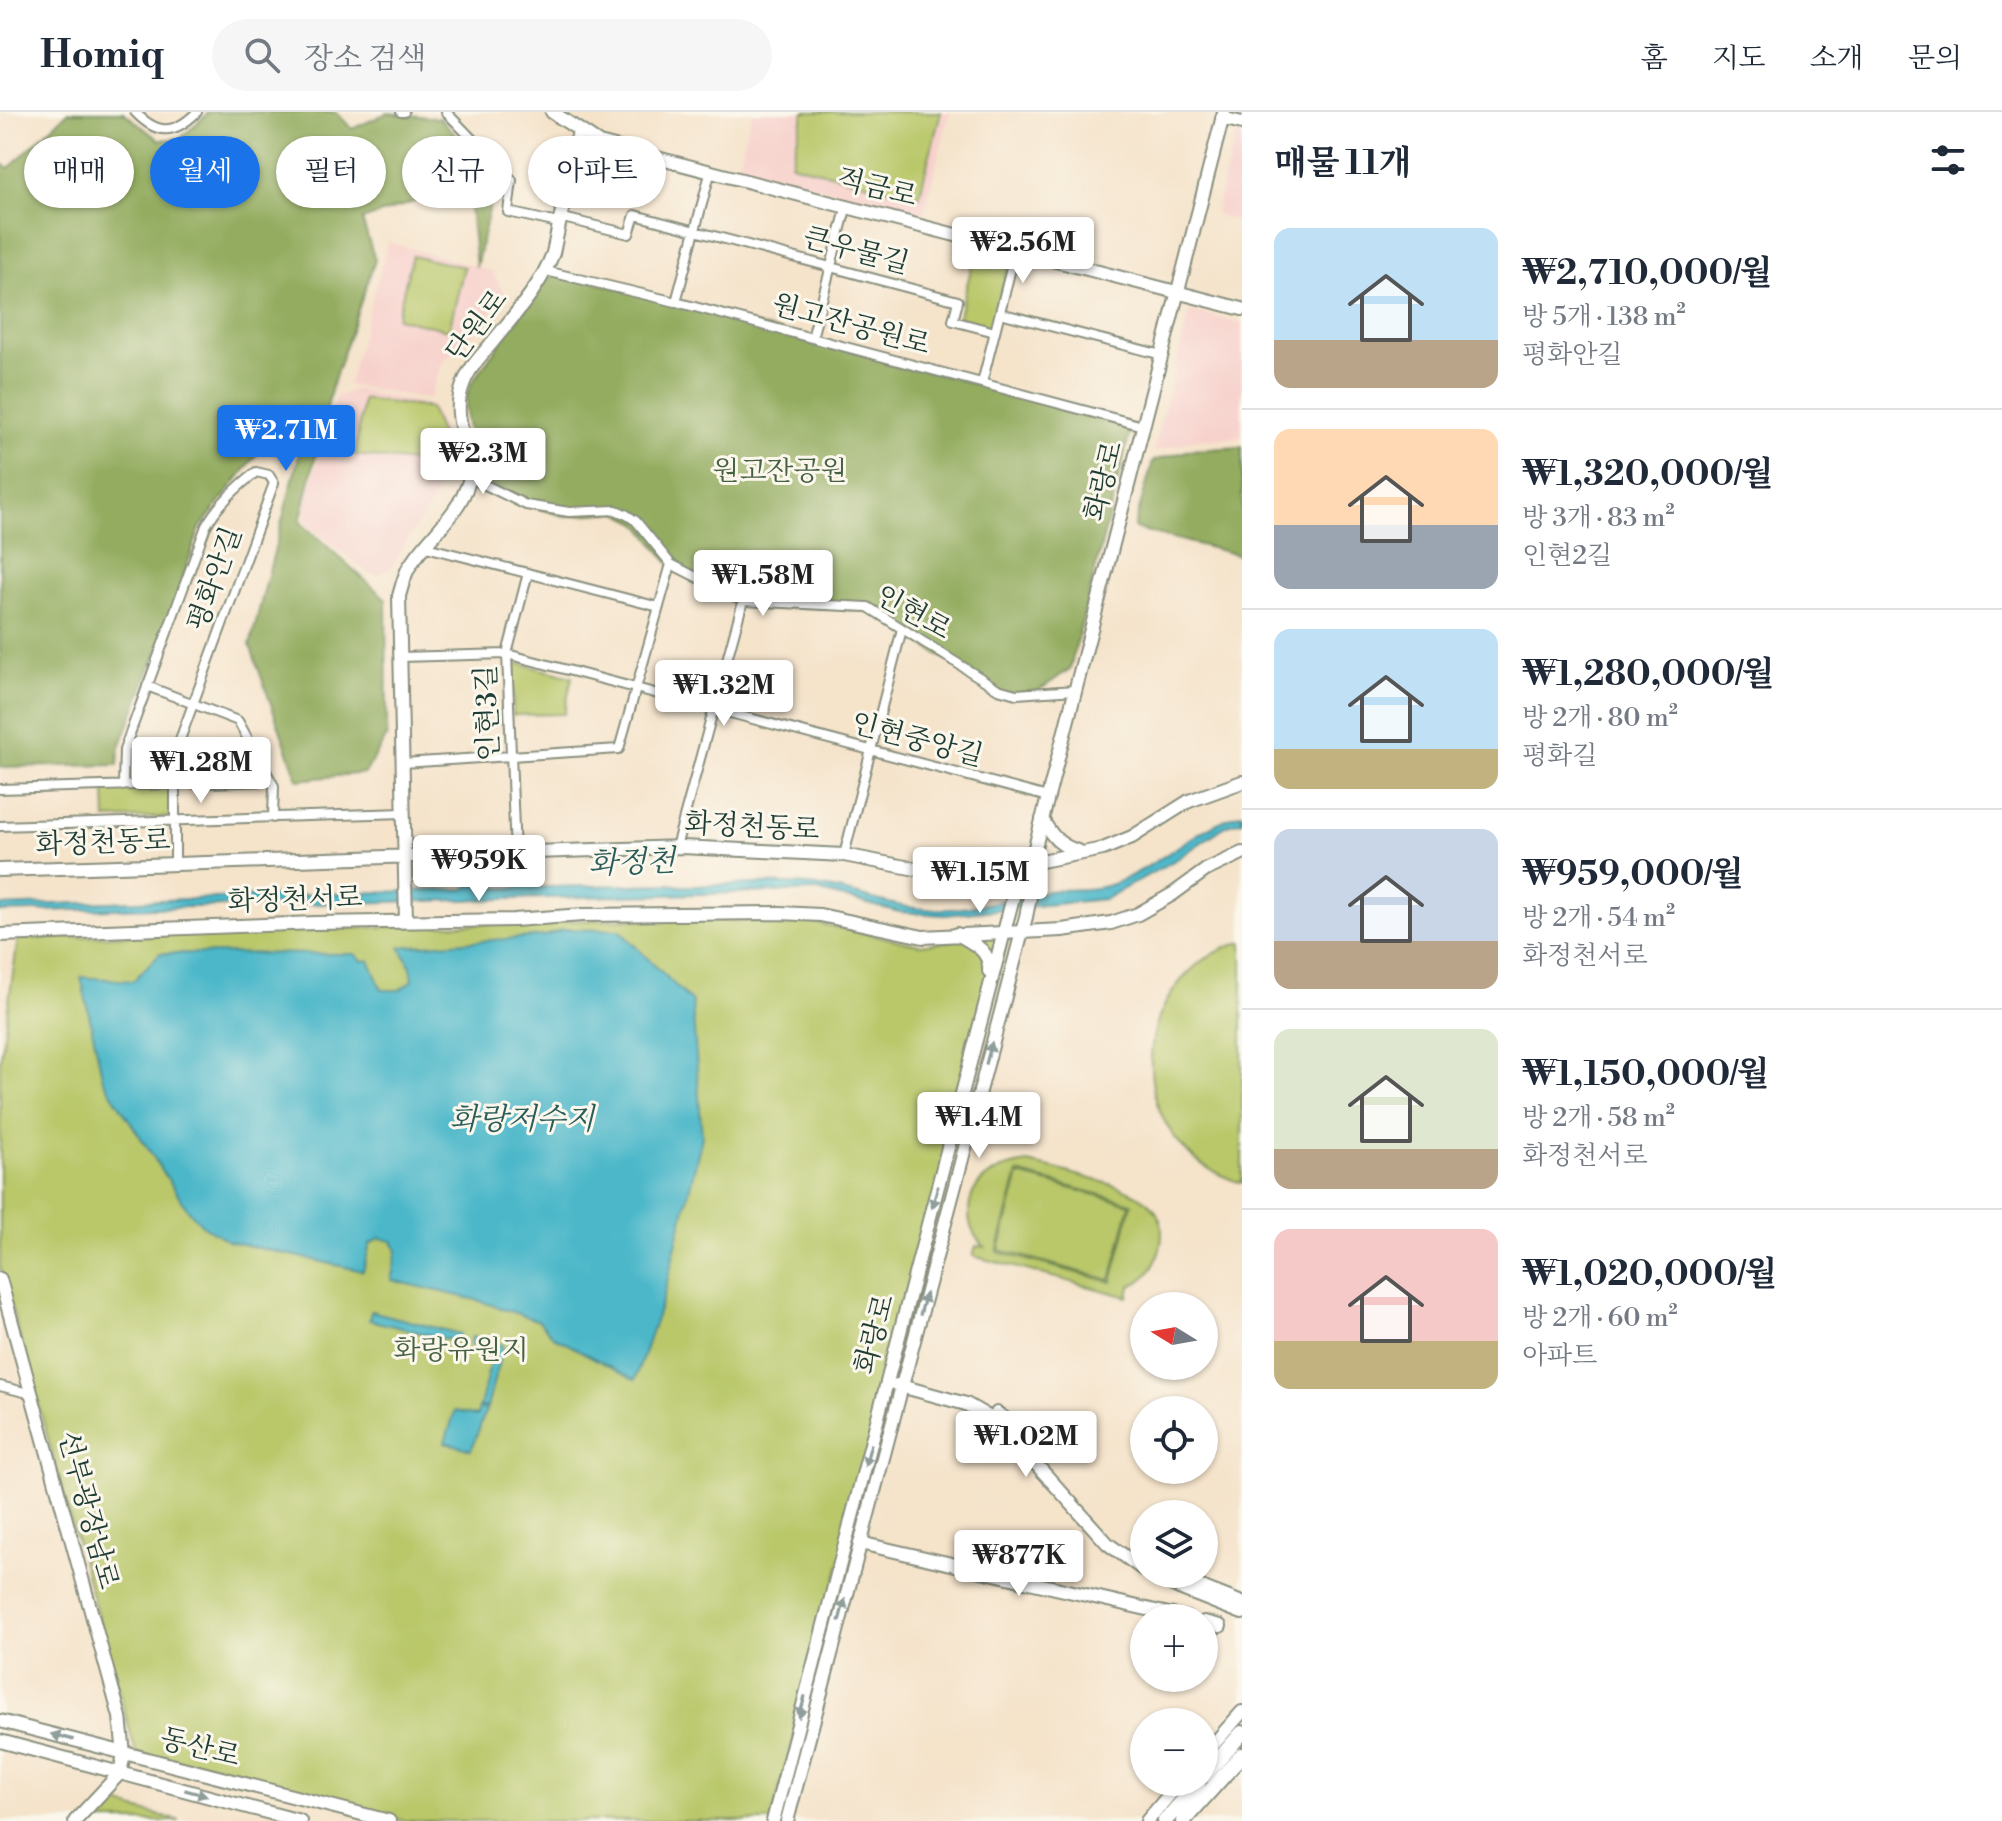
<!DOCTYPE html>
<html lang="ko">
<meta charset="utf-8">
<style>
:root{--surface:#fff;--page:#f6f6f7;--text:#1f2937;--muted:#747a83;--line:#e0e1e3;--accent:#1a73e8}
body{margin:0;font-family:"Libre Bodoni","Noto Serif KR",serif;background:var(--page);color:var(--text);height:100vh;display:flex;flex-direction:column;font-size:30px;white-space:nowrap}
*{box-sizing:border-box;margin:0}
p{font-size:26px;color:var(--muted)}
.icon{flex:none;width:44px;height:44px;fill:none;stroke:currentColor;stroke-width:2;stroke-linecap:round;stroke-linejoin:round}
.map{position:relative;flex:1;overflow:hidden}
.details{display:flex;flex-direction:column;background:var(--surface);width:760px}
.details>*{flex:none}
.guide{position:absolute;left:24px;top:24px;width:760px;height:72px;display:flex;gap:16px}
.needle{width:52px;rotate:281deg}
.tools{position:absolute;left:1130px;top:1180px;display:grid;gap:16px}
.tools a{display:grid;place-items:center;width:88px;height:88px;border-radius:50%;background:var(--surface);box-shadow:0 2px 6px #0004;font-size:40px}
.price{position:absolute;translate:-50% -68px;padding:0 18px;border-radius:8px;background:#fff;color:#222;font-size:26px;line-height:52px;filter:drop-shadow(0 2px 4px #0008)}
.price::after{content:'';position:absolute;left:50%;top:48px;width:24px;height:18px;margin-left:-12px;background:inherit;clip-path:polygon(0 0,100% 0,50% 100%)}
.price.selected{background:var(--accent);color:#fff}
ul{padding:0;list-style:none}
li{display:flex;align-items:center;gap:24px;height:200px;padding:0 32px}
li+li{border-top:2px solid var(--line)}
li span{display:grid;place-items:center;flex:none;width:224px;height:160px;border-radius:16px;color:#555}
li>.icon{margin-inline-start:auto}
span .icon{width:96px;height:96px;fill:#fffc;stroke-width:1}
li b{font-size:34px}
h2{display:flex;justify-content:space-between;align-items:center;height:96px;padding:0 32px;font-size:34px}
.pill{padding:0 28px;border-radius:36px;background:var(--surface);box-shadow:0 2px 6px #0004;font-size:28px;line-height:72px}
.pill.selected{background:var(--accent);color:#fff}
header{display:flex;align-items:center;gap:48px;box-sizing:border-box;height:112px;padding:0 40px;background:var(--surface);border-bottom:2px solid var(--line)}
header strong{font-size:38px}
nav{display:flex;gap:44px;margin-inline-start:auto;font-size:28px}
.search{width:560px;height:72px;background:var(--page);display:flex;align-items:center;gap:20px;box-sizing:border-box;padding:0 28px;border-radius:44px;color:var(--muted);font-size:30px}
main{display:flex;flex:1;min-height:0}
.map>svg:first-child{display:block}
.built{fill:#f7d0cb}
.green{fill:#bac86a;stroke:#6c824f;stroke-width:2;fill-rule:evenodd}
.forest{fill:#93ac5e;stroke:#597449;stroke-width:2}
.water{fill:#4cb7c9;stroke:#367a7e;stroke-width:2}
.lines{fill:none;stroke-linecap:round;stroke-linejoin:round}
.street-casing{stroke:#8a907f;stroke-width:12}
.secondary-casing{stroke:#8a907f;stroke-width:16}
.primary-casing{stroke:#8a907f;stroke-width:18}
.street{stroke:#fff;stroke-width:8}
.secondary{stroke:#fff;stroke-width:12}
.primary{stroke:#fff;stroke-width:14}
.oneway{fill:#8f9e9a}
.labels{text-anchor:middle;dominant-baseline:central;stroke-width:6;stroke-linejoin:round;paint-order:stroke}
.street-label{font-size:28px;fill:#1f3d34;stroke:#fbf7ec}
.park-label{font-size:28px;fill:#466042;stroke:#fbf7ec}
.water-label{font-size:30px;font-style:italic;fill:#2a5c59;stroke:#fbf7ec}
</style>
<header>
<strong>Homiq</strong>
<div class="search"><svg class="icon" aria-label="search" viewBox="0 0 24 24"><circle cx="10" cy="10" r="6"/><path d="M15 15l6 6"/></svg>장소 검색</div>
<nav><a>홈</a><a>지도</a><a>소개</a><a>문의</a></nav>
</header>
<main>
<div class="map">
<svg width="1242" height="1709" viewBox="0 0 1242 1709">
<rect width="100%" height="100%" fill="#fbf7ec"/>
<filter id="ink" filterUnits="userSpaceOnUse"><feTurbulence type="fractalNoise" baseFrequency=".0125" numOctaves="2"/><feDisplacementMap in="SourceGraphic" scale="16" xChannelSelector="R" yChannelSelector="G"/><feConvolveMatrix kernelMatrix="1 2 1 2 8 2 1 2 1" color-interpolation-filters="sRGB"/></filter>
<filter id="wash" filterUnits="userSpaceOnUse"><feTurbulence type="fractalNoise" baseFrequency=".006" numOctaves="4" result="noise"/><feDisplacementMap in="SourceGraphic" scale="32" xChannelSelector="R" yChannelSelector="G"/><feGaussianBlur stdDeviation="1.8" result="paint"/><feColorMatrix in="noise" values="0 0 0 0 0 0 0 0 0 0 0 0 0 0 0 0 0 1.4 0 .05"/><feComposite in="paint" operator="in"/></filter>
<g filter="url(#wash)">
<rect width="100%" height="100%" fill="#f5e3ca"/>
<path class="built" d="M752,0H950L923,103L738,54Z
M1241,0H1242V110L1215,103Z
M388,130L492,159L505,183L477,217L443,249L429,287L348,273Z
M1190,198L1242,212V325L1193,328L1153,340Z
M356,277L432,294L446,327L433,389L391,455L379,463L367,460L305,410L307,387L336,285Z"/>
<path class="green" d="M804,0H941L919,85L791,52Z
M412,144L464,155L449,218L397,206Z
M974,146L1008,155L992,216L958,207Z
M363,287L430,296L442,326L438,353L355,343Z
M513,550L572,565L564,602L513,603Z
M170,675L171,705L106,707L105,678Z
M628,807L812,810L920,833L1009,821L771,1709H404L136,1641L0,1155V950L18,827Z
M1242,830V1071C1120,1036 1121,866 1242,830Z
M1028,1051C1048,1055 1068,1060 1088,1066C1124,1076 1173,1086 1160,1137C1156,1153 1147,1168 1130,1174L1128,1185L973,1144L976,1134L985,1135C975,1126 970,1117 969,1103C968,1067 997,1055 1028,1051ZM1018,1061L1132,1091L1112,1170L997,1140Z
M1019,1063L1130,1092L1111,1168L999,1138Z
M117,1692L180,1709H100Z"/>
<path class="forest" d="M68,0H123L159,28L181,26L209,0H336L352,17L387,1L440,6L496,67L476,155L468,75L419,88L362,108L375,148L332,274L300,410L386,487L387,624L365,661L298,668L250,533L311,297L274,320L200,416L160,532L119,637L118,653L0,655V51L9,56Z
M558,160L1122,311L1130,320L1070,557L1038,579L1003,583L869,499L751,491L671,454L638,411L616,400L565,404L540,397L490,373C476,342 457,308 470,273L543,171Z
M1242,335V444L1134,416L1153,349L1190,338Z"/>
<path class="water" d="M1242,701V709L1227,713L1177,747L1105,787L945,803L899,800L817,779L0,800V794L464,777L471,773L502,776L670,772L681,774C721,774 771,769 809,773C850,777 888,795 928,797C968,800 1009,785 1049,779C1070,776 1094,780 1115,771C1160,753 1195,716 1242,701Z
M564,817L619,818L692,890L702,1025L664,1183L635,1268L554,1225L539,1209L480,1189L391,1168L397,1138L392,1129L380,1126L370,1132L363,1159L228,1129L202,1113L188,1098L103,968L81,865L133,869L160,841L355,842L362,849L369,848L382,878H399L413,868L411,855L400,835L545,824Z
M371,1199L460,1222L458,1230L369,1208Z
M472,1225L503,1233L487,1296L480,1294L493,1239L470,1233Z
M479,1296L486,1298L471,1338L445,1330L455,1299L477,1304Z"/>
</g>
<g filter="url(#ink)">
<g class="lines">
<g class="street-casing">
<path id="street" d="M135,0C157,23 174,23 197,0
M401,0H404
M446,0L512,68L508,100L558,111
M559,105L629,122L635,103L958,189L953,209L995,220
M546,159L676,190L1143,314
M676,190L711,58
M1000,201L1162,243
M812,226L847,93
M982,271L1022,113
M471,366L526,393L569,400L616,398L627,403L636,409L671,452L743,489L868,495L998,577L1016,582L1076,578
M426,435L659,495
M400,545L507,542L1048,685
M147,574L238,609L274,674L273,706
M403,651L619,637L671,452
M123,674L124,638L206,414C217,394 238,374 256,360L269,363L274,371L178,633L175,653V753
M0,677L271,669
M0,714L404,701
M676,735L743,489
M515,742L507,542L528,461
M844,743L902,517
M0,1274L32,1282"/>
</g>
<g class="secondary-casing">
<path id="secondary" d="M552,0L599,31L1242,197
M1222,6L1242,11
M1042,707C1052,725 1060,734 1080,740
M0,758L682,735L844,743L931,760L970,758L1031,751L1103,737L1132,725L1189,689L1242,670
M406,810L399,484C402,474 404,464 409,455C427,426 459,403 469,369C478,342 448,312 463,273C468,257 481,244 491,232C514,203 540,176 553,141L579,19
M957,822C973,831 991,839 989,859
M0,823L315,811L514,808L583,803L780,801L820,803L923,825L1062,818L1111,811L1138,802L1173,782L1206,758L1242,741
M0,1167L120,1605L124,1642L120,1661
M897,1273L966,1292L999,1311L1108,1432L1144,1458
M997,1301L1012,1312L1033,1336
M860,1431L1186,1506
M1151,1462L1179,1476L1242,1501
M1168,1462L1242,1491
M1204,1510L1220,1514
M0,1609L389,1709
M0,1629L300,1709
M1204,1643L1242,1600
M75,1709L120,1661
M773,1709L1018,766L1031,751L1224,0
M787,1709L1026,805L1034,764L1031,751
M1147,1709L1180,1670"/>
</g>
<g class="primary-casing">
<path id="primary" d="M1204,1664L1242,1621
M1165,1709L1199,1670
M1183,1709L1242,1643"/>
</g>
<use href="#street" class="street"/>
<use href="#secondary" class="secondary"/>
<use href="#primary" class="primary"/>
</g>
<defs><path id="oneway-solid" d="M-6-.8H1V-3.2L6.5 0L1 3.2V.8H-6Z" transform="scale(2)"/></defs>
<g class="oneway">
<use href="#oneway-solid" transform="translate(989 941) rotate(-75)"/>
<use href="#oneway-solid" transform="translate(935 1085) rotate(105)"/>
<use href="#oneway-solid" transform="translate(923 1192) rotate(-75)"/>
<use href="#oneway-solid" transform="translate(868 1343) rotate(105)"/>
<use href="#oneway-solid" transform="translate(842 1498) rotate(-75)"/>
<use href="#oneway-solid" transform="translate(802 1595) rotate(105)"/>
<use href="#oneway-solid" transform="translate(62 1625) rotate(-166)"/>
<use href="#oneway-solid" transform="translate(196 1681) rotate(15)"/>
</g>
</g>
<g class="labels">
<g class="street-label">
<text transform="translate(877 76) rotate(14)">적금로</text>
<text transform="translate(856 139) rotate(15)">큰우물길</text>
<text transform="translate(851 213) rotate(15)">원고잔공원로</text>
<text transform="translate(477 214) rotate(-53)">단원로</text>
<text transform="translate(1104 369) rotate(-76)">화랑로</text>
<text transform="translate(215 467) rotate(-70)">평화안길</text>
<text transform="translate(913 501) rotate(29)">인현로</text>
<text transform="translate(488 601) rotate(-92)">인현3길</text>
<text transform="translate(917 628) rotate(15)">인현중앙길</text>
<text transform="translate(752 715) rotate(3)">화정천동로</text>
<text transform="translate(103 731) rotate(-2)">화정천동로</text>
<text transform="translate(295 788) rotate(-2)">화정천서로</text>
<text transform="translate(875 1222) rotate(-75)">화랑로</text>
<text transform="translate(88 1398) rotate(75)">선부광장남로</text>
<text transform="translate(200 1636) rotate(14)">동산로</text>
</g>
<g class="park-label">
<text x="780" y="359">원고잔공원</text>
<text x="461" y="1238">화랑유원지</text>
</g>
<g class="water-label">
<text transform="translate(632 751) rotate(-2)">화정천</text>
<text x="522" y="1008">화랑저수지</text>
</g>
</g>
</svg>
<div class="tools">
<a><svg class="needle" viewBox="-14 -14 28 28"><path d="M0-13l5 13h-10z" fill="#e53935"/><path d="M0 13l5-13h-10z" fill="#747a83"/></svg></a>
<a><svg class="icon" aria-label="locate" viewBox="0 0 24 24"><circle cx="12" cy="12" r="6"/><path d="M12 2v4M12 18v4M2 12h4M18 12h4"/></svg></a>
<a><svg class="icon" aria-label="layers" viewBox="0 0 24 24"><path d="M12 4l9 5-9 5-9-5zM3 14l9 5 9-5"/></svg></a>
<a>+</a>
<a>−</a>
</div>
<b class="price" style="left:1023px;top:173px">₩2.56M</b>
<b class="price selected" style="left:286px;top:361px">₩2.71M</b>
<b class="price" style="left:483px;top:384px">₩2.3M</b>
<b class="price" style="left:763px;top:506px">₩1.58M</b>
<b class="price" style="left:724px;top:616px">₩1.32M</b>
<b class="price" style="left:201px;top:693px">₩1.28M</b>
<b class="price" style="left:479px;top:791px">₩959K</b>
<b class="price" style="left:980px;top:803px">₩1.15M</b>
<b class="price" style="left:979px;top:1048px">₩1.4M</b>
<b class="price" style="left:1026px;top:1367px">₩1.02M</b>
<b class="price" style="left:1019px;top:1486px">₩877K</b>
<div class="guide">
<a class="pill">매매</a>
<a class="pill selected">월세</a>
<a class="pill">필터</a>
<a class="pill">신규</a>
<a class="pill">아파트</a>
</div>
</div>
<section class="details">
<h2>매물 11개<svg class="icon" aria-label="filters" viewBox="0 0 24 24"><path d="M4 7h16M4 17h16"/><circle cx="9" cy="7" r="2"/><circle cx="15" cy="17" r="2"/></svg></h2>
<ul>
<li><span style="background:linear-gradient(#bfe0f5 70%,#b9a48a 0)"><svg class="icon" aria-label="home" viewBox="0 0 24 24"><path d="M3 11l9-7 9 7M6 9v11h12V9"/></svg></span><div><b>₩2,710,000/월</b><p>방 5개 · 138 m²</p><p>평화안길</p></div></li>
<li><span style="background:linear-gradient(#ffd9b3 60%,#9aa5b1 0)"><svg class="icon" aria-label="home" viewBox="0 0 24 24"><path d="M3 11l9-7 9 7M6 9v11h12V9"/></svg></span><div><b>₩1,320,000/월</b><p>방 3개 · 83 m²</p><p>인현2길</p></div></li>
<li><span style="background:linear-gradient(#bfe0f5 75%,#c2b280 0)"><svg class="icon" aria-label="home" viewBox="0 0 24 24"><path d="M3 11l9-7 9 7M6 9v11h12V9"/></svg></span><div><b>₩1,280,000/월</b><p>방 2개 · 80 m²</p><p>평화길</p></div></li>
<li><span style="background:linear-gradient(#c9d6e8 70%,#b9a48a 0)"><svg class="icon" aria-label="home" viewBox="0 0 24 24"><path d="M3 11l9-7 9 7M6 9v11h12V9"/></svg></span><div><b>₩959,000/월</b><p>방 2개 · 54 m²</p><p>화정천서로</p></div></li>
<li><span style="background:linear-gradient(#dfe7d0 75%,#b9a48a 0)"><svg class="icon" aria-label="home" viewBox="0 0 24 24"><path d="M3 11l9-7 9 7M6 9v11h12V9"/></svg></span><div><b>₩1,150,000/월</b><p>방 2개 · 58 m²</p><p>화정천서로</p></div></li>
<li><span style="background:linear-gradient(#f6c9c9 70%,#c2b280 0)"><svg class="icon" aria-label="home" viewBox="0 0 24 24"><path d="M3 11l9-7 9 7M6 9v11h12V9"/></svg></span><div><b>₩1,020,000/월</b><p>방 2개 · 60 m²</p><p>아파트</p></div></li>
</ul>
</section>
</main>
